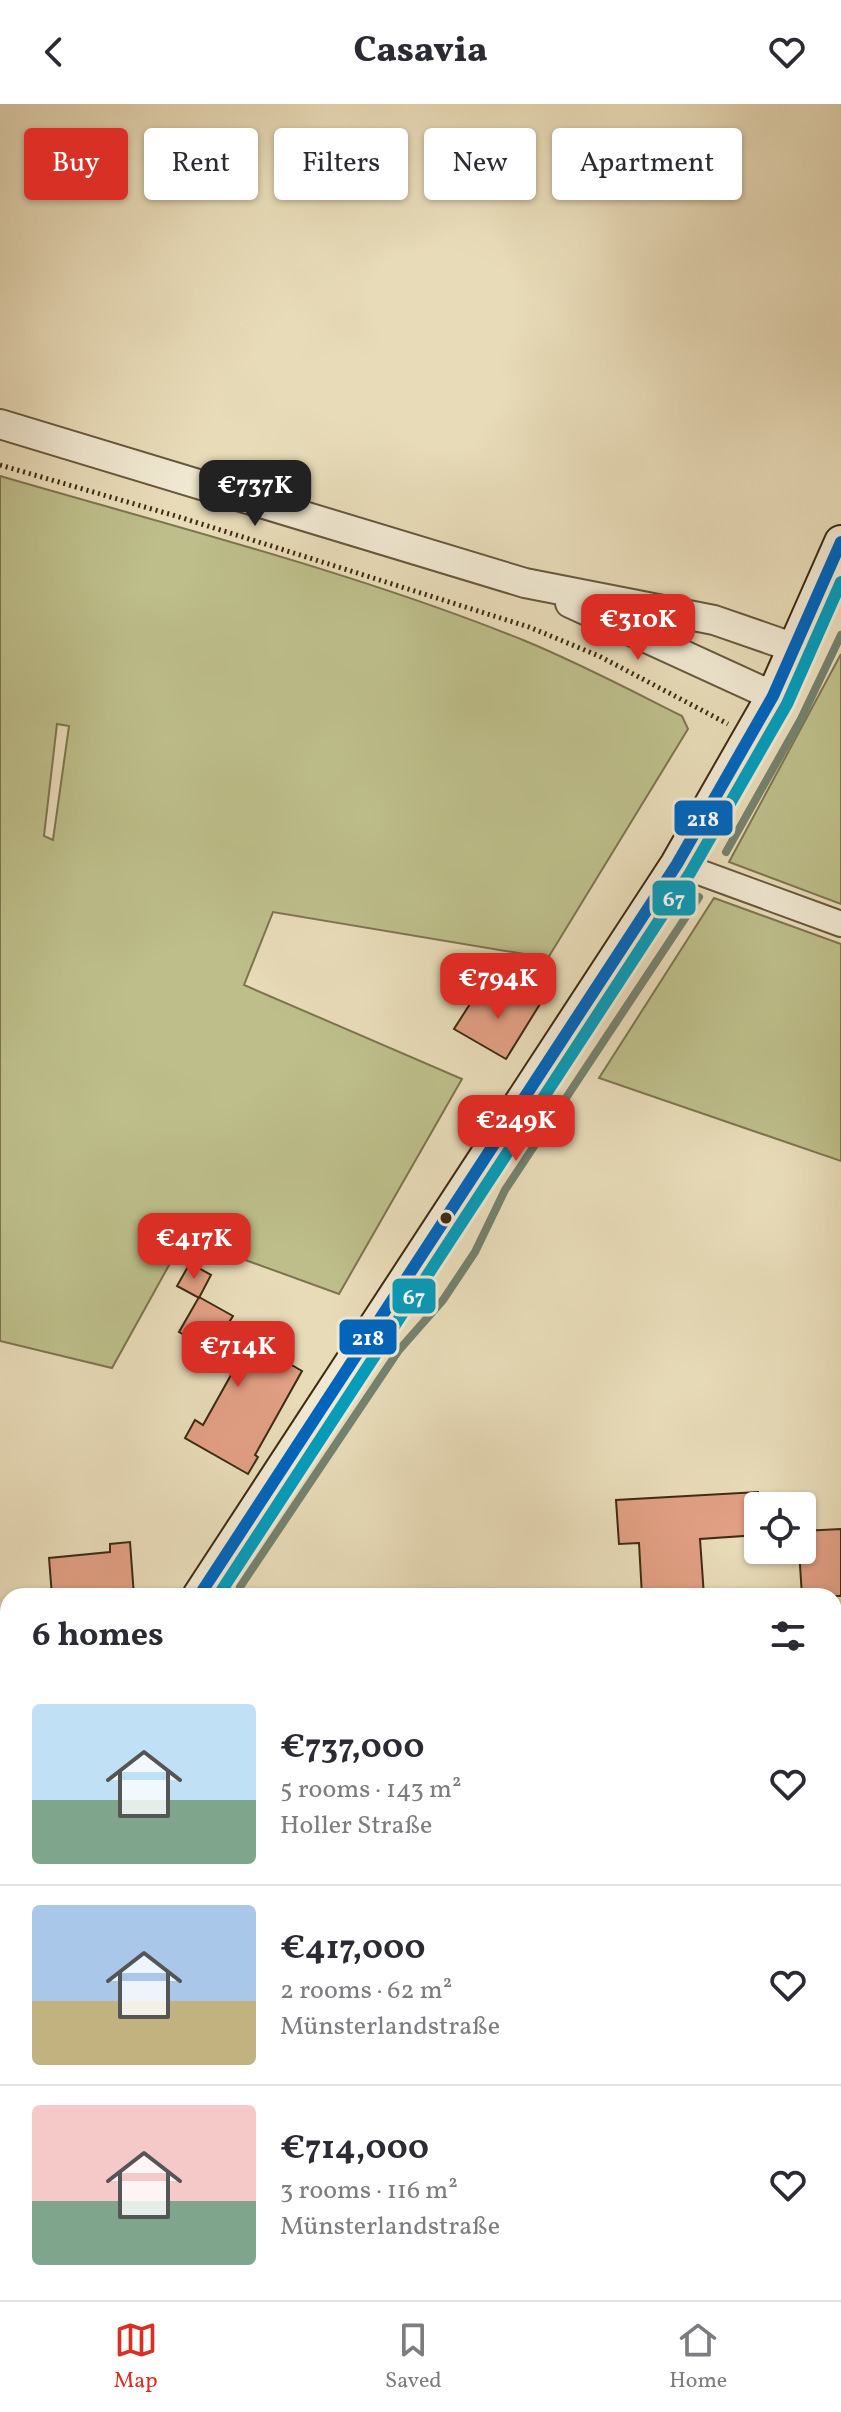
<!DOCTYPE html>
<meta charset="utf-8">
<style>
:root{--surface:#fff;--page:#f2f2f3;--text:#2b2b33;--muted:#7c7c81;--line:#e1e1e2;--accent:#d93025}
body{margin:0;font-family:Vollkorn,serif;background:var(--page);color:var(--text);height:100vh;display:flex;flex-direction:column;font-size:30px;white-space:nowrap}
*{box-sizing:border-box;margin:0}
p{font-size:26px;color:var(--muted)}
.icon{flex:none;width:44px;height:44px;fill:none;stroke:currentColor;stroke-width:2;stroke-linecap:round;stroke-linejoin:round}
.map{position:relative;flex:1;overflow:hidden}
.drawer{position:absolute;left:0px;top:1484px;width:842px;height:712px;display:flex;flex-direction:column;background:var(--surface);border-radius:24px 24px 0 0;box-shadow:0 2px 6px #0004}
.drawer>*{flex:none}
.guide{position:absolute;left:24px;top:24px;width:794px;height:72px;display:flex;gap:16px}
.controls{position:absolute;left:744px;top:1388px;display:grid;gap:16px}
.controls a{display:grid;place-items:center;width:72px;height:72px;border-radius:8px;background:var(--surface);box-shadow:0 2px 6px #0004;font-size:40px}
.price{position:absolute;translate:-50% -68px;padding:0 18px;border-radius:16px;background:var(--accent);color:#fff;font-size:26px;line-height:52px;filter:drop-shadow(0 2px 4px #0008)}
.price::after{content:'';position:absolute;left:50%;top:48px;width:24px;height:18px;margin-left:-12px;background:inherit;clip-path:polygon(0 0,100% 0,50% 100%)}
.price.active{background:#222;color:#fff}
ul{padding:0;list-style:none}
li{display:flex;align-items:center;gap:24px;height:200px;padding:0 32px}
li+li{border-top:2px solid var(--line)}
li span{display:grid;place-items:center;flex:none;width:224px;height:160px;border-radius:8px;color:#555}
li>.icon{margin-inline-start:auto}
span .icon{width:96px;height:96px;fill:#fffc;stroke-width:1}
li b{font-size:34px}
h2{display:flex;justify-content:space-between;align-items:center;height:96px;padding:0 32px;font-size:34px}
.tag{padding:0 28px;border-radius:8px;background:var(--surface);box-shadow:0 2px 6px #0004;font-size:28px;line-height:72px}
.tag.active{background:var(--accent);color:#fff}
header{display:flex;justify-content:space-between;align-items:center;height:104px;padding:0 32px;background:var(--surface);font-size:36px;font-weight:800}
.dock{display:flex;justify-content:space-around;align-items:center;height:112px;border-top:2px solid var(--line);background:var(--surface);font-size:22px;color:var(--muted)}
.dock a{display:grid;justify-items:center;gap:4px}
.dock .active{color:var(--accent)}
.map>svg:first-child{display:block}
.green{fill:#bdbe8a;stroke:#7d744e;stroke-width:2;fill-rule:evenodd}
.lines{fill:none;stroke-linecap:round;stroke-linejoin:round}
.stream{stroke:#74826e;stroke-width:8}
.building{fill:#e19f83;stroke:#3d2b13;stroke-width:2}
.service-casing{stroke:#68573c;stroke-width:16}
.minor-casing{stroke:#68573c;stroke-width:28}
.tertiary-casing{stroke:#68573c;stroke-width:32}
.secondary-casing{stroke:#3d2b13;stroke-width:36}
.path{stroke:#3d2b13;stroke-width:5;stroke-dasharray:2 4;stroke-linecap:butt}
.service{stroke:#f0e8d1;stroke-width:12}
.minor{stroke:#f0e8d1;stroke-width:24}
.tertiary{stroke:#f0e8d1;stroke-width:28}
.secondary{stroke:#f0e8d1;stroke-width:32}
.bus-1-casing{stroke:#f0e8d1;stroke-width:18}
.bus-2-casing{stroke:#f0e8d1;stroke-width:18}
.bus-1{stroke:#0065bd;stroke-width:12}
.bus-2{stroke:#069cbb;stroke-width:12}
.bus-dot{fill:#3d2b13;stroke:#f0e8d1;stroke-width:3}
.line-badge{stroke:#f0e8d1;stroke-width:3}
.badge-label{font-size:22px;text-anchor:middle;font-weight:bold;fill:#fff}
</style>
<header><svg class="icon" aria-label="back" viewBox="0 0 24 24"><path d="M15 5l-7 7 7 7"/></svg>Casavia<svg class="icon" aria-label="heart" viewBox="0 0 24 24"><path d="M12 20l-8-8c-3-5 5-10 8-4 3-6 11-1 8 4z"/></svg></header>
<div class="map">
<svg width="841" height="2196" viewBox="0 0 841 2196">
<rect width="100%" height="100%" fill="#e8dbb8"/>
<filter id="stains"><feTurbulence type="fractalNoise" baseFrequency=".0025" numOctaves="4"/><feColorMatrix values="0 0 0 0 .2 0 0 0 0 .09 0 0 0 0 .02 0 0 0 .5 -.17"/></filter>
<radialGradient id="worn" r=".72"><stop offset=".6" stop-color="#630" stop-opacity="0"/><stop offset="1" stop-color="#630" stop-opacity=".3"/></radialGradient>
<path class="green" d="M0,372C175,423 354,468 523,536C577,558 630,586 682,612L688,625L548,854L273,808L244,881L462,975L339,1190L207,1142L178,1145L112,1264L0,1237ZM57,620L69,622L53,736L44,732Z
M841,550V800L729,758Z
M714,794L841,840V1057L599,974Z
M206,2188H433V2196H232Z
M508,2188H708L707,2196H507Z"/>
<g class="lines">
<path class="stream" d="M726,748L801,615L841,531
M240,1483L399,1246L443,1196L475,1148L505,1086L699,793
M712,2196L713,2188"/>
</g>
<path class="building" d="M508,880L540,900L506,955L454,925L475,892L494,903Z
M190,1159L211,1171L199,1194L177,1182Z
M199,1193L233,1212L226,1223L302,1267L255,1351L258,1353L248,1370L185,1334L195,1316L203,1321L236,1262L179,1228Z
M758,1388V1431L700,1435L704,1492H642L639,1439L619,1440L616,1396Z
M841,1425V1492H802L799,1446H802V1427Z
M130,1438L134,1492H52L49,1454L110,1448V1440Z"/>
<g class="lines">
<g class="service-casing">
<path id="service" d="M54,2188L55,2196"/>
</g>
<g class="minor-casing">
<path id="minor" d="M677,760L841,820
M0,2102L8,2109
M164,2188L189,2196"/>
</g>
<g class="tertiary-casing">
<path id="tertiary" d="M0,320L525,479L714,516L795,544
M570,499L773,592"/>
</g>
<g class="secondary-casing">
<path id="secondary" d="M199,1492L677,760L773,592L841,438
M0,1803L8,1790"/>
</g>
<path class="path" d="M0,361L176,412L529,523L599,552L728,620"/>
<use href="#service" class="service"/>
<use href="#minor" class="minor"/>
<use href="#tertiary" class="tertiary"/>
<use href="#secondary" class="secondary"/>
<g class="bus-1-casing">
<path id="bus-1" d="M199,1492L677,760L773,592L841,438"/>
</g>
<g class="bus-2-casing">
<path id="bus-2" d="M218,1492L690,769L787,600L841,478"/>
</g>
<use href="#bus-1" class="bus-1"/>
<use href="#bus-2" class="bus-2"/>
</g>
<circle class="bus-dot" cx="446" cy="1114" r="7"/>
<g class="line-badge">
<rect x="673" y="695" width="61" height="38" rx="8" fill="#0065bd"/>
<rect x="651" y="775" width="46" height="38" rx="8" fill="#069cbb"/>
<rect x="391" y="1173" width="46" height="38" rx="8" fill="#069cbb"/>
<rect x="338" y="1214" width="60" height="38" rx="8" fill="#0065bd"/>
</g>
<g class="badge-label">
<text x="703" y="722">218</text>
<text x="674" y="802">67</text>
<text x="414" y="1200">67</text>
<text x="368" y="1241">218</text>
</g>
<rect width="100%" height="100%" filter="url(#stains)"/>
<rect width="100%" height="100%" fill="url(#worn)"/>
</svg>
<div class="controls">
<a><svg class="icon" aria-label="locate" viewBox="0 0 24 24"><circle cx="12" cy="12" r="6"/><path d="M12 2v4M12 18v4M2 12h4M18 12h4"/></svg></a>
</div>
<b class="price active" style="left:255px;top:424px">€737K</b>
<b class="price" style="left:638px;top:558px">€310K</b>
<b class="price" style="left:498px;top:917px">€794K</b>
<b class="price" style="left:516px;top:1059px">€249K</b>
<b class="price" style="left:194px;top:1177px">€417K</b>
<b class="price" style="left:238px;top:1285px">€714K</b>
<div class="guide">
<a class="tag active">Buy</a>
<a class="tag">Rent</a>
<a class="tag">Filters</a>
<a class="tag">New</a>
<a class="tag">Apartment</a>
</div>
<section class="drawer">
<h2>6 homes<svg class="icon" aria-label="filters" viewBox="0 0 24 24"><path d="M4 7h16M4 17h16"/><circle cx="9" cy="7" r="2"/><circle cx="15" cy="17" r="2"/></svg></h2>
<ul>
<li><span style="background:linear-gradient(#bfe0f5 60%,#7fa58c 0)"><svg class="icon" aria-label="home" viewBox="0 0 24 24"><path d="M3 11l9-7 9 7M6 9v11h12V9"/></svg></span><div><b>€737,000</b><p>5 rooms · 143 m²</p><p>Holler Straße</p></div><svg class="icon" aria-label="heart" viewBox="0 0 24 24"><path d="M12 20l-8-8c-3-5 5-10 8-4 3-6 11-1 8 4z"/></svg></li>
<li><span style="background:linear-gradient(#a9c7e8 60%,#c2b280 0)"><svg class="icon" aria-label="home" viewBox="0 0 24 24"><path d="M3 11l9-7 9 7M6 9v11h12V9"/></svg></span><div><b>€417,000</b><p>2 rooms · 62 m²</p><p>Münsterlandstraße</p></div><svg class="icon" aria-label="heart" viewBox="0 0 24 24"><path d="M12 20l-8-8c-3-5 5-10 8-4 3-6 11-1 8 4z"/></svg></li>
<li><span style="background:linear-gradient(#f6c9c9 60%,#7fa58c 0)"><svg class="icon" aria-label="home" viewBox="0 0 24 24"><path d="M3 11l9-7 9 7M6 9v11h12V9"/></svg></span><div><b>€714,000</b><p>3 rooms · 116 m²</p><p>Münsterlandstraße</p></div><svg class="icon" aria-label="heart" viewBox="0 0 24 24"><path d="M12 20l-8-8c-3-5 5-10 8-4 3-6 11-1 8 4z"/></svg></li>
</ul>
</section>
</div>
<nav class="dock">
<a class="active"><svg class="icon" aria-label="map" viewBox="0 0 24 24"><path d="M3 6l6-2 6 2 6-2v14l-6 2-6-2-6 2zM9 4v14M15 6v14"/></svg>Map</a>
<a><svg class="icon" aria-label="saved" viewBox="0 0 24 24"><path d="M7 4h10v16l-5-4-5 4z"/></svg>Saved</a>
<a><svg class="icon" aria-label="home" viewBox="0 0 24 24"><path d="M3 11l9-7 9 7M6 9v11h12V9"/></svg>Home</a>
</nav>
